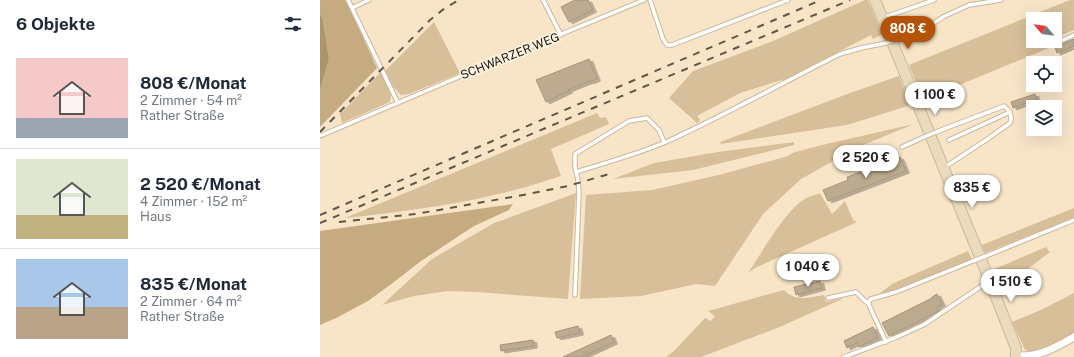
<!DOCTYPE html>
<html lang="de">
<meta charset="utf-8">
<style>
:root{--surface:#fff;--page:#f2f2f3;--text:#1f2937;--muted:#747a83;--line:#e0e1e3;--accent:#b45309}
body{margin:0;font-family:"Public Sans",sans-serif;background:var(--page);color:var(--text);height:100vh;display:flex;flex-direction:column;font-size:15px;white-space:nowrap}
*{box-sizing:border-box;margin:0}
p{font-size:13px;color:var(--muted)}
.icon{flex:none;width:22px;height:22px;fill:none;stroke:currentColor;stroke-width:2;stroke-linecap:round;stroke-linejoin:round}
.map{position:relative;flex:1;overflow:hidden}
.drawer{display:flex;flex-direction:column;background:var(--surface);width:320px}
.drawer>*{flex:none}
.needle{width:26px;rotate:299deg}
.controls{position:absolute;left:706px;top:12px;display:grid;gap:8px}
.controls a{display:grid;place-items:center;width:36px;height:36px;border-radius:0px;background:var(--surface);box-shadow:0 4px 16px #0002;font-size:20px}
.price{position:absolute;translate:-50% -34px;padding:0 9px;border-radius:14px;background:#fff;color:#222;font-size:13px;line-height:26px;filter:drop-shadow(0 1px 2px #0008)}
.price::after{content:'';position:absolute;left:50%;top:24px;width:12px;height:9px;margin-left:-6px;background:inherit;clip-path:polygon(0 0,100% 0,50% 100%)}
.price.selected{background:var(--accent);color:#fff}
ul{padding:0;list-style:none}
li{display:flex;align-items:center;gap:12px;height:100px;padding:0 16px}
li+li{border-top:1px solid var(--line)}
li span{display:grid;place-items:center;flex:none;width:112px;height:80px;border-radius:0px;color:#555}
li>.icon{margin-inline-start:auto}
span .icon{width:48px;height:48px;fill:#fffc;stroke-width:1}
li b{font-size:17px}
h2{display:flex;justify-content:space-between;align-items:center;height:48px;padding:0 16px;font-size:17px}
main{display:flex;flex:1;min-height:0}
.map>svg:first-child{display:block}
.green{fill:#d7bf99}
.forest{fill:#c6ab81}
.water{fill:#af946a}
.building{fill:#bcab8f;stroke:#a6947a;filter:url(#shadow)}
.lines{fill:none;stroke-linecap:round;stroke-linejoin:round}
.lane-casing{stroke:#c9b79b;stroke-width:5.5}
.street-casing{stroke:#c9b79b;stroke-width:9}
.secondary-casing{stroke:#c9b79b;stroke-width:12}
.lane{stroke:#fff;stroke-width:3.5}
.street{stroke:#fff;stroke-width:7}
.secondary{stroke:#eadbbf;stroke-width:10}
.rail{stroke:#615747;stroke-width:2;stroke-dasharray:7 7;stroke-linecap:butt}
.lane-bridge-casing{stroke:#c9b79b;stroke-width:5.5;stroke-linecap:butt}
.lane-bridge{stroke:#fff;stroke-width:3.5}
.labels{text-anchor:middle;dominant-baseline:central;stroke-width:3.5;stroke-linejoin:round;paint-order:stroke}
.street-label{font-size:12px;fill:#191309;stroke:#fff4e2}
</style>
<main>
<section class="drawer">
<h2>6 Objekte<svg class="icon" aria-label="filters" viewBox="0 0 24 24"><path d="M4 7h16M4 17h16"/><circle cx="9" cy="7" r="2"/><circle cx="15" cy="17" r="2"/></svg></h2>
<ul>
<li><span style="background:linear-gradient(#f6c9c9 75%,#9aa5b1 0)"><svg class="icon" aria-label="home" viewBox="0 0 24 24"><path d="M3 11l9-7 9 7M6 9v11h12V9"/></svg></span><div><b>808 €/Monat</b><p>2 Zimmer · 54 m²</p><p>Rather Straße</p></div></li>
<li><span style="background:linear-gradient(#dfe7d0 70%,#c2b280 0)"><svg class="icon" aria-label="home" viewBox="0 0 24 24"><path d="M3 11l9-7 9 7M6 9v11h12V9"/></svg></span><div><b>2 520 €/Monat</b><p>4 Zimmer · 152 m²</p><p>Haus</p></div></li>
<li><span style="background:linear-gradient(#a9c7e8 60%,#b9a48a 0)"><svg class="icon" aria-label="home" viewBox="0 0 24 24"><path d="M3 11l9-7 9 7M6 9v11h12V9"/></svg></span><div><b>835 €/Monat</b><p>2 Zimmer · 64 m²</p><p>Rather Straße</p></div></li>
</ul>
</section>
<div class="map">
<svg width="754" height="357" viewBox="0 0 754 357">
<defs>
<filter id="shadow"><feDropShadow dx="3.5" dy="2" stdDeviation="0" flood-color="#0004"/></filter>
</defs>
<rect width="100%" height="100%" fill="#f8e5c8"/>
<path class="green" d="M545,0H548L562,34L553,39L551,35L468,78L420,93L377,116L380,120L377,123L349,98L373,71L453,41Z
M750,0H754V30L735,38V19H713V41H729L726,43L729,48L603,100L589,65Z
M114,22L140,73L89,94L81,95L74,88L65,71Z
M61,72L71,95L70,102L22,123L20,114Z
M579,76L591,105L527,125L401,144L400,142L530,93Z
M277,113L280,118L286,117L289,124L231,149L241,176C224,181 208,187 191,191C137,205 81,212 25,218Z
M594,124L536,148L481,179L443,214L395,286L376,284L321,296L260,299L266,195L332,190L399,175L468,156L472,153L502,145Z
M474,142V145L373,170L293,179L334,163L398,152Z
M256,193L248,299L157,292L128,291L94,296L62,305L112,259L174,223Z
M500,193L512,214L525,201L533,220L537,222L435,268L428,273C441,254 466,209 486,198C490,196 496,195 500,193Z
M754,208V218L665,253L662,245Z
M726,247L730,252L700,275L681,287L672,270Z
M648,251L652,259L585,287L574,291L560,293L572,284L583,279Z
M464,290C476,302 489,298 504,295L506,302L522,298V299L462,326L381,357H346L354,351L385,318L391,321L395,316L388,311Z
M754,293V335C740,342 721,356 705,350L692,322L721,310Z"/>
<path class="forest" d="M0,0H26L57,68L0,127V90L9,59L3,20L0,13Z
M193,204L189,210L154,226L101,261L74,282L48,301L16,318L0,325V231Z"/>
<path class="water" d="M0,13L3,20L9,59L0,90Z"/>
<path class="building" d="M255,0H268L273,10L249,22L241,7Z
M754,39V46L737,53L734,45L741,42L744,43Z
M269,59L277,79L270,82V81L248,90L249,91L226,102L216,80Z
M715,94L717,99L693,108L691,102Z
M580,157L586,171L508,201L503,190L528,180L527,177Z
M500,281L502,288L476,295L474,287Z
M617,294L622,304L617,307L619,311L569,336L562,323L612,298V297Z
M258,326L260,333L237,338L235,332Z
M553,327L558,337L539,347L537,343L527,348L524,341Z
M291,335L294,342L268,354L262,357H243Z
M213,340L214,346L181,351L180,345Z"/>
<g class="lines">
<g class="lane-casing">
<path id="lane" d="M28,0L78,103
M223,0L241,35
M330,0L343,39L347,45H352L468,0
M32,8L49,0
M563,16H568L614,0
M578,39L605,29L623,17L649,5L681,0
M743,40L754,35
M616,132L684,106C690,111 693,116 690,123L666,140L625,167
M0,136L181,59L324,0
M629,140L690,112
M582,147L604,137
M256,172C286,163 317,154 346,142C405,115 462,83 520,54L541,48L566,43
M666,256L754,220
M255,295L259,192L258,180L255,167V154L309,121L327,118L339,130L344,142
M508,298L536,292L545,301L548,303
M566,342L549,305V301L551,299L576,292L653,261
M524,357L577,337L605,324L669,281"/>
</g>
<g class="street-casing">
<path id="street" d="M697,356C719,357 735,348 754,337"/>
</g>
<g class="secondary-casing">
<path id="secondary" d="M555,0L667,274L696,348V357"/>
</g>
<use href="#lane" class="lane"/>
<use href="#street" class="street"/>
<use href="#secondary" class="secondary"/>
<path class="rail" d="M0,132L110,20L125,8L139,0
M0,215L501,0
M19,222L96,214L203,195L248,186L289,174
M0,223L530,0"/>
<g class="lane-bridge-casing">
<path id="lane-bridge" d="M566,43L578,39
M604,137L616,132
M653,261L666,256"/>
</g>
<use href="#lane-bridge" class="lane-bridge"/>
</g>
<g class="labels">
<g class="street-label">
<text transform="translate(190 56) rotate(-22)">SCHWARZER WEG</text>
</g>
</g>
</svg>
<div class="controls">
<a><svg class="needle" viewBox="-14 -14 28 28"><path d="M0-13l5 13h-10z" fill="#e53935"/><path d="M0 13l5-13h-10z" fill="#747a83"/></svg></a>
<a><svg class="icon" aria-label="locate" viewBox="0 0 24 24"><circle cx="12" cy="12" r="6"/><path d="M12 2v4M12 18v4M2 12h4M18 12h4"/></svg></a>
<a><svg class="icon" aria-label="layers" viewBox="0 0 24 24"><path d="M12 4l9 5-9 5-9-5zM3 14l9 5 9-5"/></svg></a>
</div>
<b class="price selected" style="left:588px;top:50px">808 €</b>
<b class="price" style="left:615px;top:116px">1 100 €</b>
<b class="price" style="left:546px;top:179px">2 520 €</b>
<b class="price" style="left:652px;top:209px">835 €</b>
<b class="price" style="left:488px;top:288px">1 040 €</b>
<b class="price" style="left:691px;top:303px">1 510 €</b>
</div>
</main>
